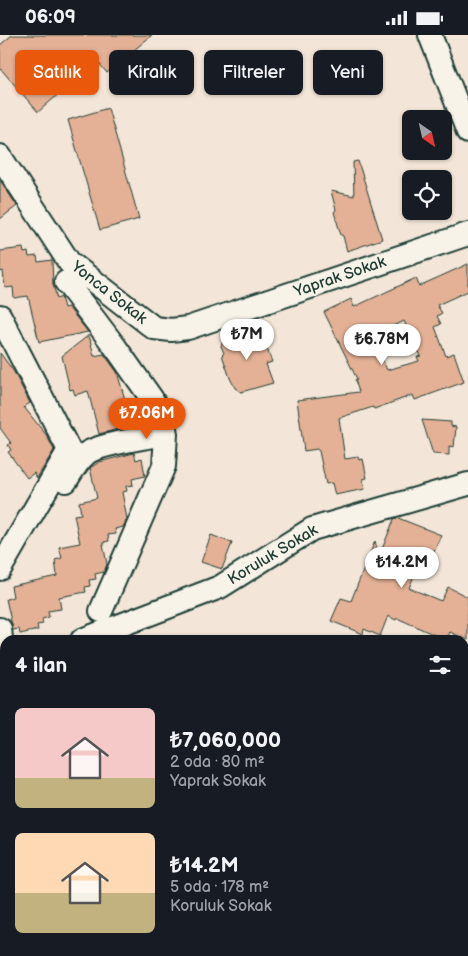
<!DOCTYPE html>
<html lang="tr">
<meta charset="utf-8">
<style>
:root{--surface:#171b24;--page:#20242c;--text:#f1f3f6;--muted:#9ea1a6;--accent:#ea580c}
body{margin:0;font-family:"Balsamiq Sans",sans-serif;background:var(--page);color:var(--text);height:100vh;display:flex;flex-direction:column;font-size:19px;white-space:nowrap}
*{box-sizing:border-box;margin:0}
p{font-size:16px;color:var(--muted)}
.icon{flex:none;width:28px;height:28px;fill:none;stroke:currentColor;stroke-width:2;stroke-linecap:round;stroke-linejoin:round}
.map{position:relative;flex:1;overflow:hidden}
.drawer{position:absolute;left:0px;top:600px;width:469px;height:321px;display:flex;flex-direction:column;background:var(--surface);border-radius:15px 15px 0 0;box-shadow:0 1px 4px #0004}
.drawer>*{flex:none}
.hud{position:absolute;left:15px;top:15px;width:439px;height:45px;display:flex;gap:10px}
.needle{width:32px;rotate:146deg}
.tools{position:absolute;left:402px;top:75px;display:grid;gap:10px}
.tools a{display:grid;place-items:center;width:50px;height:50px;border-radius:8px;background:var(--surface);box-shadow:0 1px 4px #0004;font-size:25px}
.price{position:absolute;translate:-50% -42px;padding:0 11px;border-radius:18px;background:#fff;color:#222;font-size:16px;line-height:32px;filter:drop-shadow(0 1px 2px #0008)}
.price::after{content:'';position:absolute;left:50%;top:30px;width:15px;height:11px;margin-left:-8px;background:inherit;clip-path:polygon(0 0,100% 0,50% 100%)}
.price.current{background:var(--accent);color:#fff}
ul{padding:0;list-style:none}
li{display:flex;align-items:center;gap:15px;height:125px;padding:0 15px}
li span{display:grid;place-items:center;flex:none;width:140px;height:100px;border-radius:8px;color:#555}
li>.icon{margin-inline-start:auto}
span .icon{width:60px;height:60px;fill:#fffc;stroke-width:1}
li b{font-size:21px}
h2{display:flex;justify-content:space-between;align-items:center;height:60px;padding:0 15px;font-size:21px}
.tag{padding:0 18px;border-radius:8px;background:var(--surface);box-shadow:0 1px 4px #0004;font-size:18px;line-height:45px}
.tag.current{background:var(--accent);color:#fff}
.status{display:flex;justify-content:space-between;align-items:center;height:35px;padding:0 25px;background:var(--surface);direction:ltr}
.status svg{height:14px;fill:currentColor}
.map>svg:first-child{display:block}
.building{fill:#e4b196;stroke:#1f3d34;fill-rule:evenodd}
.lines{fill:none;stroke-linecap:round;stroke-linejoin:round}
.minor-casing{stroke:#1f3d34;stroke-width:26}
.minor{stroke:#f7f3e8;stroke-width:22}
.labels{text-anchor:middle;dominant-baseline:central;stroke-width:4.5;stroke-linejoin:round;paint-order:stroke}
.street-label{font-size:16px;fill:#1f3d34;stroke:#f7f3e8}
</style>
<div class="status"><b>06:09</b><svg viewBox="0 0 49 12"><path d="M0 12V9h3v3zM5 12V6h3v6zM10 12V3h3v9zM15 12V0h3v12zM26 1h20v11H26zM47 4h2v5h-2z"/></svg></div>
<div class="map">
<svg width="468" height="921" viewBox="0 0 468 921">
<rect width="100%" height="100%" fill="#f3e6d8"/>
<filter id="ink" filterUnits="userSpaceOnUse"><feTurbulence type="fractalNoise" baseFrequency=".02" numOctaves="2"/><feDisplacementMap in="SourceGraphic" scale="10" xChannelSelector="R" yChannelSelector="G"/><feConvolveMatrix kernelMatrix="1 2 1 2 8 2 1 2 1" color-interpolation-filters="sRGB"/></filter>
<g filter="url(#ink)">
<path class="building" d="M12,0H152L107,38L97,26L38,77L0,33V10Z
M108,73L139,184L100,195L68,85Z
M358,126L382,204L347,216L343,201L341,200L334,177L336,175L331,156L354,161L353,127Z
M0,145L17,171L0,184Z
M23,213L24,218L28,217L29,222L37,221L38,227L52,225L53,249L57,264L61,262L64,273L68,272L88,297L39,307L28,261L14,263L13,252L5,253L3,236L0,237V216Z
M468,229V256L437,270L442,278L437,281L441,289L435,292L446,321L454,318L464,347L415,365L413,360L374,374L373,372L339,383L345,424L358,422L359,425L363,424L367,443L363,444L365,454L335,460L332,448L326,449L319,416L317,414L304,416L297,365L359,357L355,345L357,344L324,277L351,264L354,272L416,243L419,251ZM404,286L421,321L417,322L419,326L387,335L372,301Z
M255,294L261,312L266,311L272,327L266,329L273,348L241,357L235,353L230,343L222,320L224,318L221,311L225,302Z
M89,300L94,321L104,319L117,337L126,368L137,365L146,381L133,384L134,390L99,399L88,356L75,360L73,354L70,355L62,321Z
M0,318L14,337L30,368L24,372L47,401L54,415L37,443L34,438L27,443L8,417L11,415L8,410L11,408L0,393Z
M422,385L451,387V391L456,392L454,412L449,411V420L433,419Z
M134,418L136,425L142,423L145,441L132,444L133,450L126,451L127,456L122,457L127,484L123,492L115,494L116,499L108,500L109,506L104,507L105,509H103L107,529L104,537L95,539L96,544L89,545L90,551L85,552L86,557L59,562L61,574L48,576L49,582L42,584L43,589L37,590L38,595L20,599L19,594L13,595L6,564L13,562L11,551L57,541L55,525L62,523L59,512L80,508L74,480L81,479L79,467L97,463L90,433L99,427Z
M398,483L441,500L431,523L423,519L409,553L441,566L448,552L468,562V605L450,597L446,605L397,583L396,585L388,581L380,601L364,594L363,599L331,586L341,563L351,566L375,506L379,522L394,484Z
M211,500L232,508L222,534L201,527Z"/>
<g class="lines">
<g class="minor-casing">
<path id="minor" d="M430,0L468,97
M0,121L69,227L154,293L171,295L188,293L468,199
M66,247L116,313L152,364L163,385L166,399L164,431L101,576
M66,446C72,436 78,425 87,418C100,409 149,402 166,399
M0,534L69,415L0,281
M0,594L2,612L5,619
M82,605L220,552L312,494L468,449
M0,809L5,799
M464,810L468,812
M464,872L468,870
M464,894L468,893
M0,914L5,913
M305,921L320,916
M373,921L387,916"/>
</g>
<use href="#minor" class="minor"/>
</g>
</g>
<g class="labels">
<g class="street-label">
<text transform="translate(340 242) rotate(-19)">Yaprak Sokak</text>
<text transform="translate(109 258) rotate(38)">Yonca Sokak</text>
<text transform="translate(273 520) rotate(-31)">Koruluk Sokak</text>
</g>
</g>
</svg>
<div class="tools">
<a><svg class="needle" viewBox="-14 -14 28 28"><path d="M0-13l5 13h-10z" fill="#e53935"/><path d="M0 13l5-13h-10z" fill="#9ea1a6"/></svg></a>
<a><svg class="icon" aria-label="locate" viewBox="0 0 24 24"><circle cx="12" cy="12" r="6"/><path d="M12 2v4M12 18v4M2 12h4M18 12h4"/></svg></a>
</div>
<b class="price" style="left:247px;top:326px">₺7M</b>
<b class="price" style="left:382px;top:331px">₺6.78M</b>
<b class="price current" style="left:147px;top:405px">₺7.06M</b>
<b class="price" style="left:402px;top:554px">₺14.2M</b>
<div class="hud">
<a class="tag current">Satılık</a>
<a class="tag">Kiralık</a>
<a class="tag">Filtreler</a>
<a class="tag">Yeni</a>
</div>
<section class="drawer">
<h2>4 ilan<svg class="icon" aria-label="filters" viewBox="0 0 24 24"><path d="M4 7h16M4 17h16"/><circle cx="9" cy="7" r="2"/><circle cx="15" cy="17" r="2"/></svg></h2>
<ul>
<li><span style="background:linear-gradient(#f6c9c9 70%,#c2b280 0)"><svg class="icon" aria-label="home" viewBox="0 0 24 24"><path d="M3 11l9-7 9 7M6 9v11h12V9"/></svg></span><div><b>₺7,060,000</b><p>2 oda · 80 m²</p><p>Yaprak Sokak</p></div></li>
<li><span style="background:linear-gradient(#ffd9b3 60%,#c2b280 0)"><svg class="icon" aria-label="home" viewBox="0 0 24 24"><path d="M3 11l9-7 9 7M6 9v11h12V9"/></svg></span><div><b>₺14.2M</b><p>5 oda · 178 m²</p><p>Koruluk Sokak</p></div></li>
</ul>
</section>
</div>
